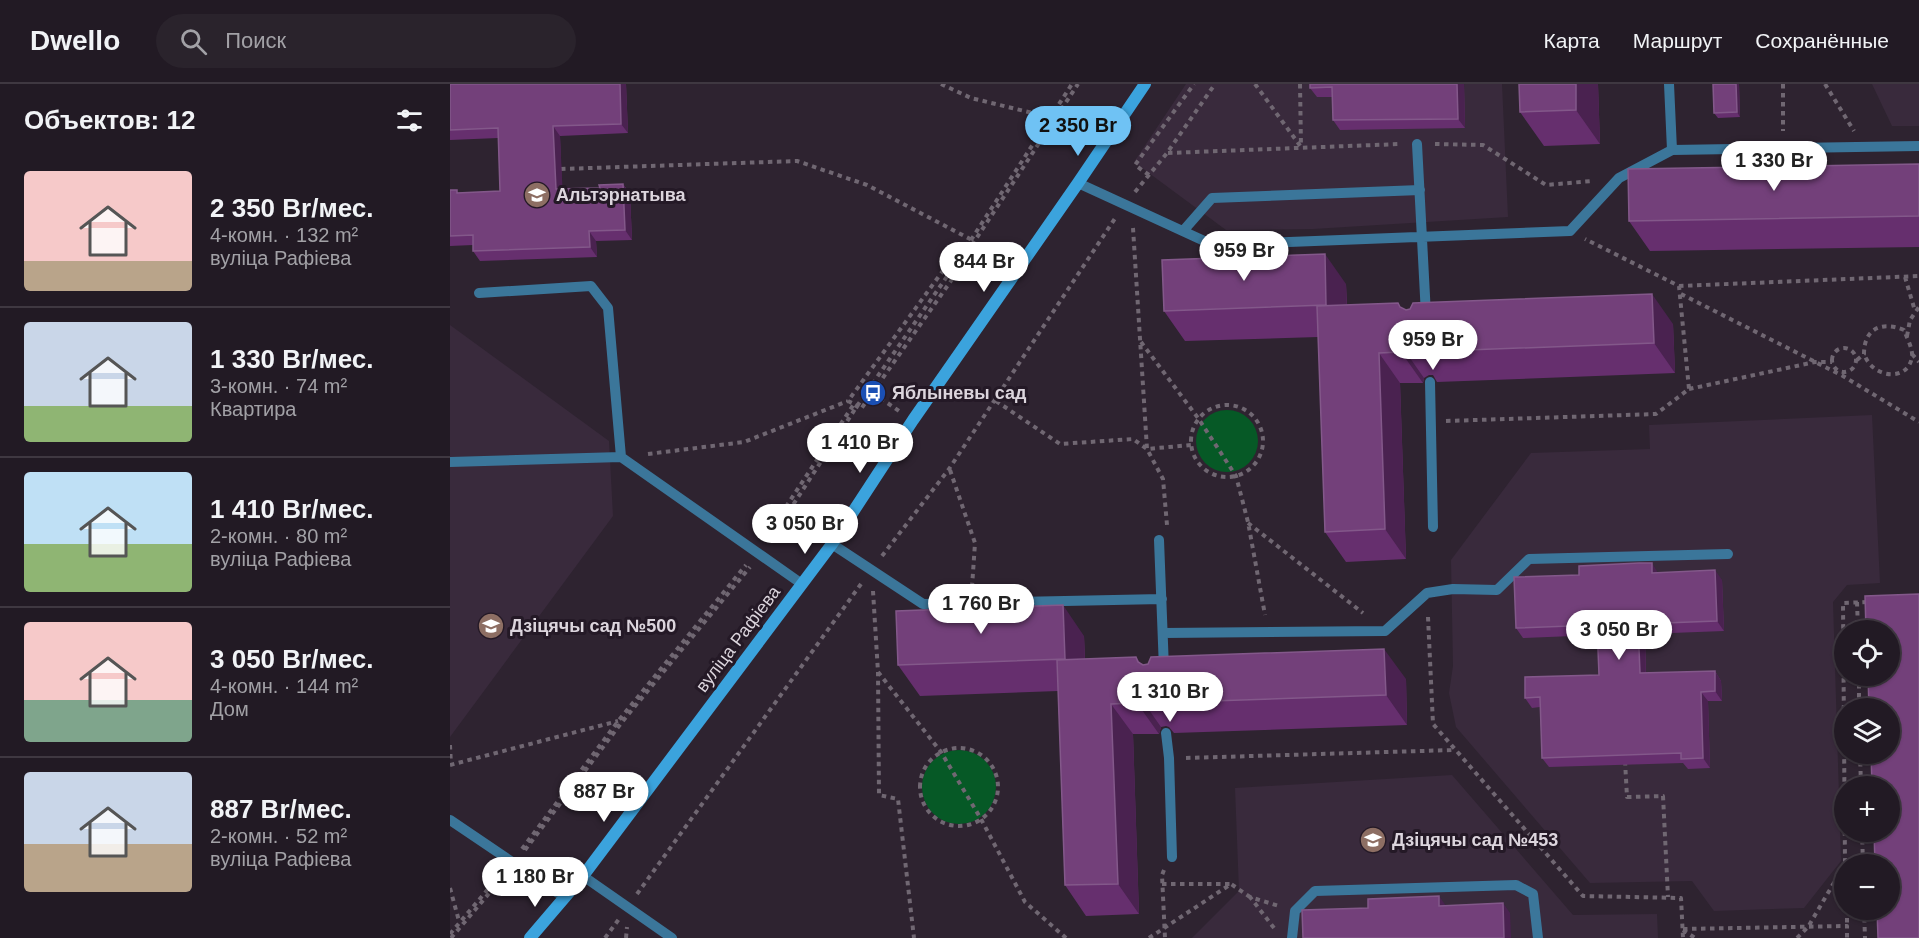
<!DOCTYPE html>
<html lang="ru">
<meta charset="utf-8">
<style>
:root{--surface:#221a24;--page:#2a232c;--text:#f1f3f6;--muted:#a2a1a6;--line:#3f3841;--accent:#6fc2f4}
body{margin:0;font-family:Arial,sans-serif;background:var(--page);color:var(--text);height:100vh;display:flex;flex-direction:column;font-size:22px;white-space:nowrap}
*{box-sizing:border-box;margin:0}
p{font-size:20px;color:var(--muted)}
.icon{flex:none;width:33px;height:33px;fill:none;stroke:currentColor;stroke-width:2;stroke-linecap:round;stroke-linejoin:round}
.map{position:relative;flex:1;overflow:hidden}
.details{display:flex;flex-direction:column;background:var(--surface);width:450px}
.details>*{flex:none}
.fabs{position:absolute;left:1384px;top:536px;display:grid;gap:12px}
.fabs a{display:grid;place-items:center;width:66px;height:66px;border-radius:50%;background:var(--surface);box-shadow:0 2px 4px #0004,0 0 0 2px var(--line);font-size:30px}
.price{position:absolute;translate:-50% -51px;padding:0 14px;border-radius:21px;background:#fff;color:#222;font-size:20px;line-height:39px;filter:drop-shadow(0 2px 3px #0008)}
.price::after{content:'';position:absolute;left:50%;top:36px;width:18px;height:14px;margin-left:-9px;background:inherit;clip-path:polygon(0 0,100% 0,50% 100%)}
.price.active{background:var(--accent);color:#111}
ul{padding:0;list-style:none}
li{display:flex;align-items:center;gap:18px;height:150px;padding:0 24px}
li+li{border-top:2px solid var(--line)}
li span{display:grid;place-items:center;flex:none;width:168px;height:120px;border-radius:6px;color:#555}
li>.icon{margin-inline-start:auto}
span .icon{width:72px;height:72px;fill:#fffc;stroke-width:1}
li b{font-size:26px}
h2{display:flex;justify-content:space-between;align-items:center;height:72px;padding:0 24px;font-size:26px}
header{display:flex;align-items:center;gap:36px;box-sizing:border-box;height:84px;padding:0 30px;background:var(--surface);border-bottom:2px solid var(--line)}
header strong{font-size:28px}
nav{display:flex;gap:33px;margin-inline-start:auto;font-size:21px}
.search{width:420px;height:54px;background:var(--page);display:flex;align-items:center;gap:15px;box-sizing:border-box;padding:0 21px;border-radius:33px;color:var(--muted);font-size:22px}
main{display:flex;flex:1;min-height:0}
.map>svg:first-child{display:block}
.built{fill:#392a3c}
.green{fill:#065926}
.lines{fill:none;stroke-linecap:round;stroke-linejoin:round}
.path{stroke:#706772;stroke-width:4;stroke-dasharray:4.5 4.5;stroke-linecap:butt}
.lane{stroke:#3b769a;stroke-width:10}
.secondary{stroke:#3ba3dd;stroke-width:12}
.wall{fill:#662f6e}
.shaded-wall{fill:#4a2250}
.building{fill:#73407a;stroke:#83588a;stroke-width:1.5}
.labels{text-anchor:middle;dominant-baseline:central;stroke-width:6;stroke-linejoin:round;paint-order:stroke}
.poi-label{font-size:18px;font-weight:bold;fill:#dcd5dd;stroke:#241926;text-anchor:start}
.street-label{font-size:18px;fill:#dcd5dd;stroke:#241926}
</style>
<header>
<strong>Dwello</strong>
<div class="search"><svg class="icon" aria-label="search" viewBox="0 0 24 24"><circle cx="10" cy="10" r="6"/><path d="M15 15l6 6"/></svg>Поиск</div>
<nav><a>Карта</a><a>Маршрут</a><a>Сохранённые</a></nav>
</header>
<main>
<section class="details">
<h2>Объектов: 12<svg class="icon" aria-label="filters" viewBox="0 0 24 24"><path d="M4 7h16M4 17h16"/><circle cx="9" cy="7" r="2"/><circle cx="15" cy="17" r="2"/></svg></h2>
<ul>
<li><span style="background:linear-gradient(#f6c9c9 75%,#b9a48a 0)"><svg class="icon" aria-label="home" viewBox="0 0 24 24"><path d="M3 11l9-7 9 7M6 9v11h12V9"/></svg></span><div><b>2 350 Br/мес.</b><p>4-комн. · 132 m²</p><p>вуліца Рафіева</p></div></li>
<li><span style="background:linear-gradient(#c9d6e8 70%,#8fb573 0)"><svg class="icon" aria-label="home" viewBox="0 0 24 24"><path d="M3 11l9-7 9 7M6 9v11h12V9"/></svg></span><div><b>1 330 Br/мес.</b><p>3-комн. · 74 m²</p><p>Квартира</p></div></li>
<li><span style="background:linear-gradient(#bfe0f5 60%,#8fb573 0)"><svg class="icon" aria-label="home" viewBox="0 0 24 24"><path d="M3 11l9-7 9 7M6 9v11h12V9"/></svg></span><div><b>1 410 Br/мес.</b><p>2-комн. · 80 m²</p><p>вуліца Рафіева</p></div></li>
<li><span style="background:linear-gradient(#f6c9c9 65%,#7fa58c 0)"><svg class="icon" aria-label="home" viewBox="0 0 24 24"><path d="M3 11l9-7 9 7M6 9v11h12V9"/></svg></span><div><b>3 050 Br/мес.</b><p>4-комн. · 144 m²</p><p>Дом</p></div></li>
<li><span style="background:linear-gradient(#c9d6e8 60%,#b9a48a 0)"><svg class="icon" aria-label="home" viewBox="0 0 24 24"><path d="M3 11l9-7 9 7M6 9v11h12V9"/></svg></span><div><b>887 Br/мес.</b><p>2-комн. · 52 m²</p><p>вуліца Рафіева</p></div></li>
</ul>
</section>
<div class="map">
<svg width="1469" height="854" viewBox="0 0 1469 854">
<rect width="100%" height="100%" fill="#2e2330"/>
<path class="built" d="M736,0H1052L1058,133L863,145L776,146L684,78Z
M1422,0H1469V42H1442Z
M0,241L159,357L163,432L0,653Z
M1422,331L1430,499L1397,501L1383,518L1391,777L1354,824L1264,827L1242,797L1140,799L1006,643L999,609L1003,582L1001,476L1081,369L1200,365L1199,341Z
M1002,691L1123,831L1207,830L1208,854H742L789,807L785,704Z"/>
<path class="green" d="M746 357a31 31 0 1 1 62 0a31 31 0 1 1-62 0Z
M472 703a37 37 0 1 1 74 0a37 37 0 1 1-74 0Z"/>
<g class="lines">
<path class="path" d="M491,0L521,14L599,33
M805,0L851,63
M850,0L851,62
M1333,0V47
M1375,0L1404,47
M985,60L1033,61L1096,101L1142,97
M718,69L950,60
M111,85L347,77L417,101L522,156
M699,91L685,81L744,0
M685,108L717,69L765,0
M683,144L697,365L713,395L717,441
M1455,193L1465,227
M1229,202L1469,192
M1231,210L1393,292L1469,338
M1457,252L1460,236L1469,223
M691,258L748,334L786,392L798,438L815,531
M1382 276a12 12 0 1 1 24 0a12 12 0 1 1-24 0Z
M1462,270L1469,278
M1407,276L1414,270C1414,244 1432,237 1454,246C1457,254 1463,265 1462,273C1458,298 1423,295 1414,270
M1239,305L1365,278H1382
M423,309L449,327
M546,317L610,360L683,355L697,365L741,361
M741 357a36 36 0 1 1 72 0a36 36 0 1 1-72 0Z
M405,321L411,325L510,184L503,180
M996,337L1206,330L1239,305L1229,202L1135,155
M198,370L294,358L398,317
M500,386L525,459L522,503
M798,439L913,529
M316,453L404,320L398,317L500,177L521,156L622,0
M319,458L407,322L505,181L524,158L628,0
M432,472L499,385L666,133
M423,507L428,588L429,711L448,715L464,854
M1407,518L1408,546
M978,533L983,640L1133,812L1231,814L1233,854
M428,588L491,668L531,735L575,818L616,854
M1409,591V624
M0,661L1,681
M470 703a39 39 0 1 1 78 0a39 39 0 1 1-78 0Z
M1410,669L1411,702
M736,674L1004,666
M1175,677L1177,713L1213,712L1218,813
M0,681L168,637
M1412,747L1413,780
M72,765L169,636L296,481
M75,766L172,638L300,483
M714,786L712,791L715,854
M712,800H780
M0,804L9,837
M187,810L411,500
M1397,825V842
M1414,825L1415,854
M824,844L800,813L829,822
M1233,845L1397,842V854
M1233,846L1245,854
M0,850L50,791
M1,854L53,793
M155,854L169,835
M176,854L177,843
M699,854L781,800L800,813
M1347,854L1358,843L1395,780L1393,519L1418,518"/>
<path class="lane" d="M1219,0L1222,66
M967,60L976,231
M628,99L763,161L1120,147L1169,94L1222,66L1469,62
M733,147L762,114L970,106
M29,209L141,202L158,224L171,373
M980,298L983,443
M0,378L171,373L352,500
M709,456L714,585
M382,460L473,520L712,515
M713,549L935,547L977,509L1003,505L1047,506L1079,475L1278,470
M716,649L719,674L722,773
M0,736L114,813
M133,792L222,854
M842,854L845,827L865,807L1066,801L1083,810L1088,854"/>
<path class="secondary" d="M80,854L133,792L382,460L463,336L628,99L695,0"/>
</g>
<path class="wall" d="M0,0H176L178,49L110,52L112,105L150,104L173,100L180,110L182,156L146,157L147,173L30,177L23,167V161L0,162V106L9,109L50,107L48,54L0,56Z
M1014,0L1015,44L890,46L883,36V13H867L860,4Z
M1148,0L1150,60L1094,62L1070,28Z
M1263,0H1289L1290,33L1268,34L1264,29Z
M1469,80V163L1200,167L1179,137Z
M896,200L897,221L952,224L956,226L1223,240L1225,289L987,298L983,291H979L974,294L973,299H950L956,475L896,478L875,448L868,253L735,257L714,227Z
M1208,488L1272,496L1274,547L1195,550L1196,589L1265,587L1271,597L1272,617H1258L1260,684L1238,685L1233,679L1099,683L1092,674L1090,623L1082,624L1075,614L1149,591L1147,551L1073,554L1066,544Z
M634,552L635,575L686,573L691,580L693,581L956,595L957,641L724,649L719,643L716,642L711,643L709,650H683L689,830L636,832L615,801L608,607L470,612L448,581Z"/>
<path class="shaded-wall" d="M170,0H176L178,49L171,40Z
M1007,0H1014L1015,44L1008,35Z
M1126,0H1148L1150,60L1126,26Z
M1286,0H1289L1290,33L1287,28Z
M103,42L110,52L113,115L106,105Z
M173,100L180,110L182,156L175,146Z
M139,147L146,157L147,173L140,163Z
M875,170L896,200L898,252L876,221Z
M1202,210L1223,240L1225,289L1204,259Z
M953,264L974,294L973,299L951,268Z
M929,269L950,299L956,475L935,445Z
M1202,479L1208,489H1202Z
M1265,486L1272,496L1274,547L1267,537Z
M613,521L634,552L636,606L615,575Z
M1188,540L1195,550L1196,599L1190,589Z
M934,565L956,595L957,641L936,611Z
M1265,587L1271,597L1272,617L1265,607Z
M1251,608L1258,617L1260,684L1253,674Z
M690,613L711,643L709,650L687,619Z
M661,620L683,650L689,830L668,800Z
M989,812L996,822H989Z
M1053,819L1060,829L1061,854H1054Z"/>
<path class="building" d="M0,0H170L171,40L103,42L106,105L150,104L149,101L173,100L175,146L139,147L140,163L23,167V151L0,152V106H7V109L50,107L48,44L0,46Z
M860,0H1007L1008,35L883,36L882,3L860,4Z
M1069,0H1126V26L1070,28Z
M1263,0H1286L1287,28L1264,29Z
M1469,80V132L1179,137L1178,85Z
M875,170L876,221L714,227L712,176Z
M1202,210L1204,259L966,268L963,261L958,260L953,264L951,268L929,269L935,445L875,448L867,222L948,219L950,223L956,226L960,225L963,219Z
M1189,479H1202V489L1265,486L1267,537L1188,540L1190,589L1265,587V607L1251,608L1253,674L1231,675V669L1092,674L1090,613L1075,614V593L1149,591L1147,541L1066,544L1064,493L1129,491V482Z
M1469,510V854H1428L1427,825H1440V780H1425L1424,747H1440V702H1422L1421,669H1440V624H1419L1418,591H1440V546H1416L1415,512Z
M613,521L615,575L448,581L446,527Z
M934,565L936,611L702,619L700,614L694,611L690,613L687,619L661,620L668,800L615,801L607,576L686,573L688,578L693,581L698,580L701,573Z
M989,812V822L1053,819L1054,854H853L852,826L918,824V815Z"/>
<defs>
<g id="school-disc" transform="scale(1.35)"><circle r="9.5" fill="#8d6e63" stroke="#241926"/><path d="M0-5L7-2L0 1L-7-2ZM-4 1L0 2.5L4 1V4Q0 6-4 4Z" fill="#fff"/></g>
<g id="bus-disc" transform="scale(1.35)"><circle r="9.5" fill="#1a4fb4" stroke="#241926"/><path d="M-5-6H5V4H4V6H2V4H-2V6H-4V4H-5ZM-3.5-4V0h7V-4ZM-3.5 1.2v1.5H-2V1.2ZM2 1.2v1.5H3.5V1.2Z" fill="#fff"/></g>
</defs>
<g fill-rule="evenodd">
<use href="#school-disc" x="87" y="111"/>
<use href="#bus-disc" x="423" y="309"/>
<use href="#school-disc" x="41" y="542"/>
<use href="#school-disc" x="923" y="756"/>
</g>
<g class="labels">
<g class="poi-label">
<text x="106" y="111">Альтэрнатыва</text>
<text x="442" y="309">Яблыневы сад</text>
<text x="60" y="542">Дзіцячы сад №500</text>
<text x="942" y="756">Дзіцячы сад №453</text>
</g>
<g class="street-label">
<text transform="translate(288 555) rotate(-53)">вуліца Рафіева</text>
</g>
</g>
</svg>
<div class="fabs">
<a><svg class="icon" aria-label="locate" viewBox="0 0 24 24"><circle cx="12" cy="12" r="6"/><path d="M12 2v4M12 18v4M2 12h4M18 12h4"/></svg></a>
<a><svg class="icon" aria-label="layers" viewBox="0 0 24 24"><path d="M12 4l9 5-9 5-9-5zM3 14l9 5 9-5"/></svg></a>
<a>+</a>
<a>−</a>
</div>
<b class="price active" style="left:628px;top:73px">2 350 Br</b>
<b class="price" style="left:1324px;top:108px">1 330 Br</b>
<b class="price" style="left:794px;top:198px">959 Br</b>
<b class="price" style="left:534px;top:209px">844 Br</b>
<b class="price" style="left:983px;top:287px">959 Br</b>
<b class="price" style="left:410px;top:390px">1 410 Br</b>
<b class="price" style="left:355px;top:471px">3 050 Br</b>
<b class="price" style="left:531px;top:551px">1 760 Br</b>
<b class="price" style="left:1169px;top:577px">3 050 Br</b>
<b class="price" style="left:720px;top:639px">1 310 Br</b>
<b class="price" style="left:154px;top:739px">887 Br</b>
<b class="price" style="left:85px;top:824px">1 180 Br</b>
</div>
</main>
